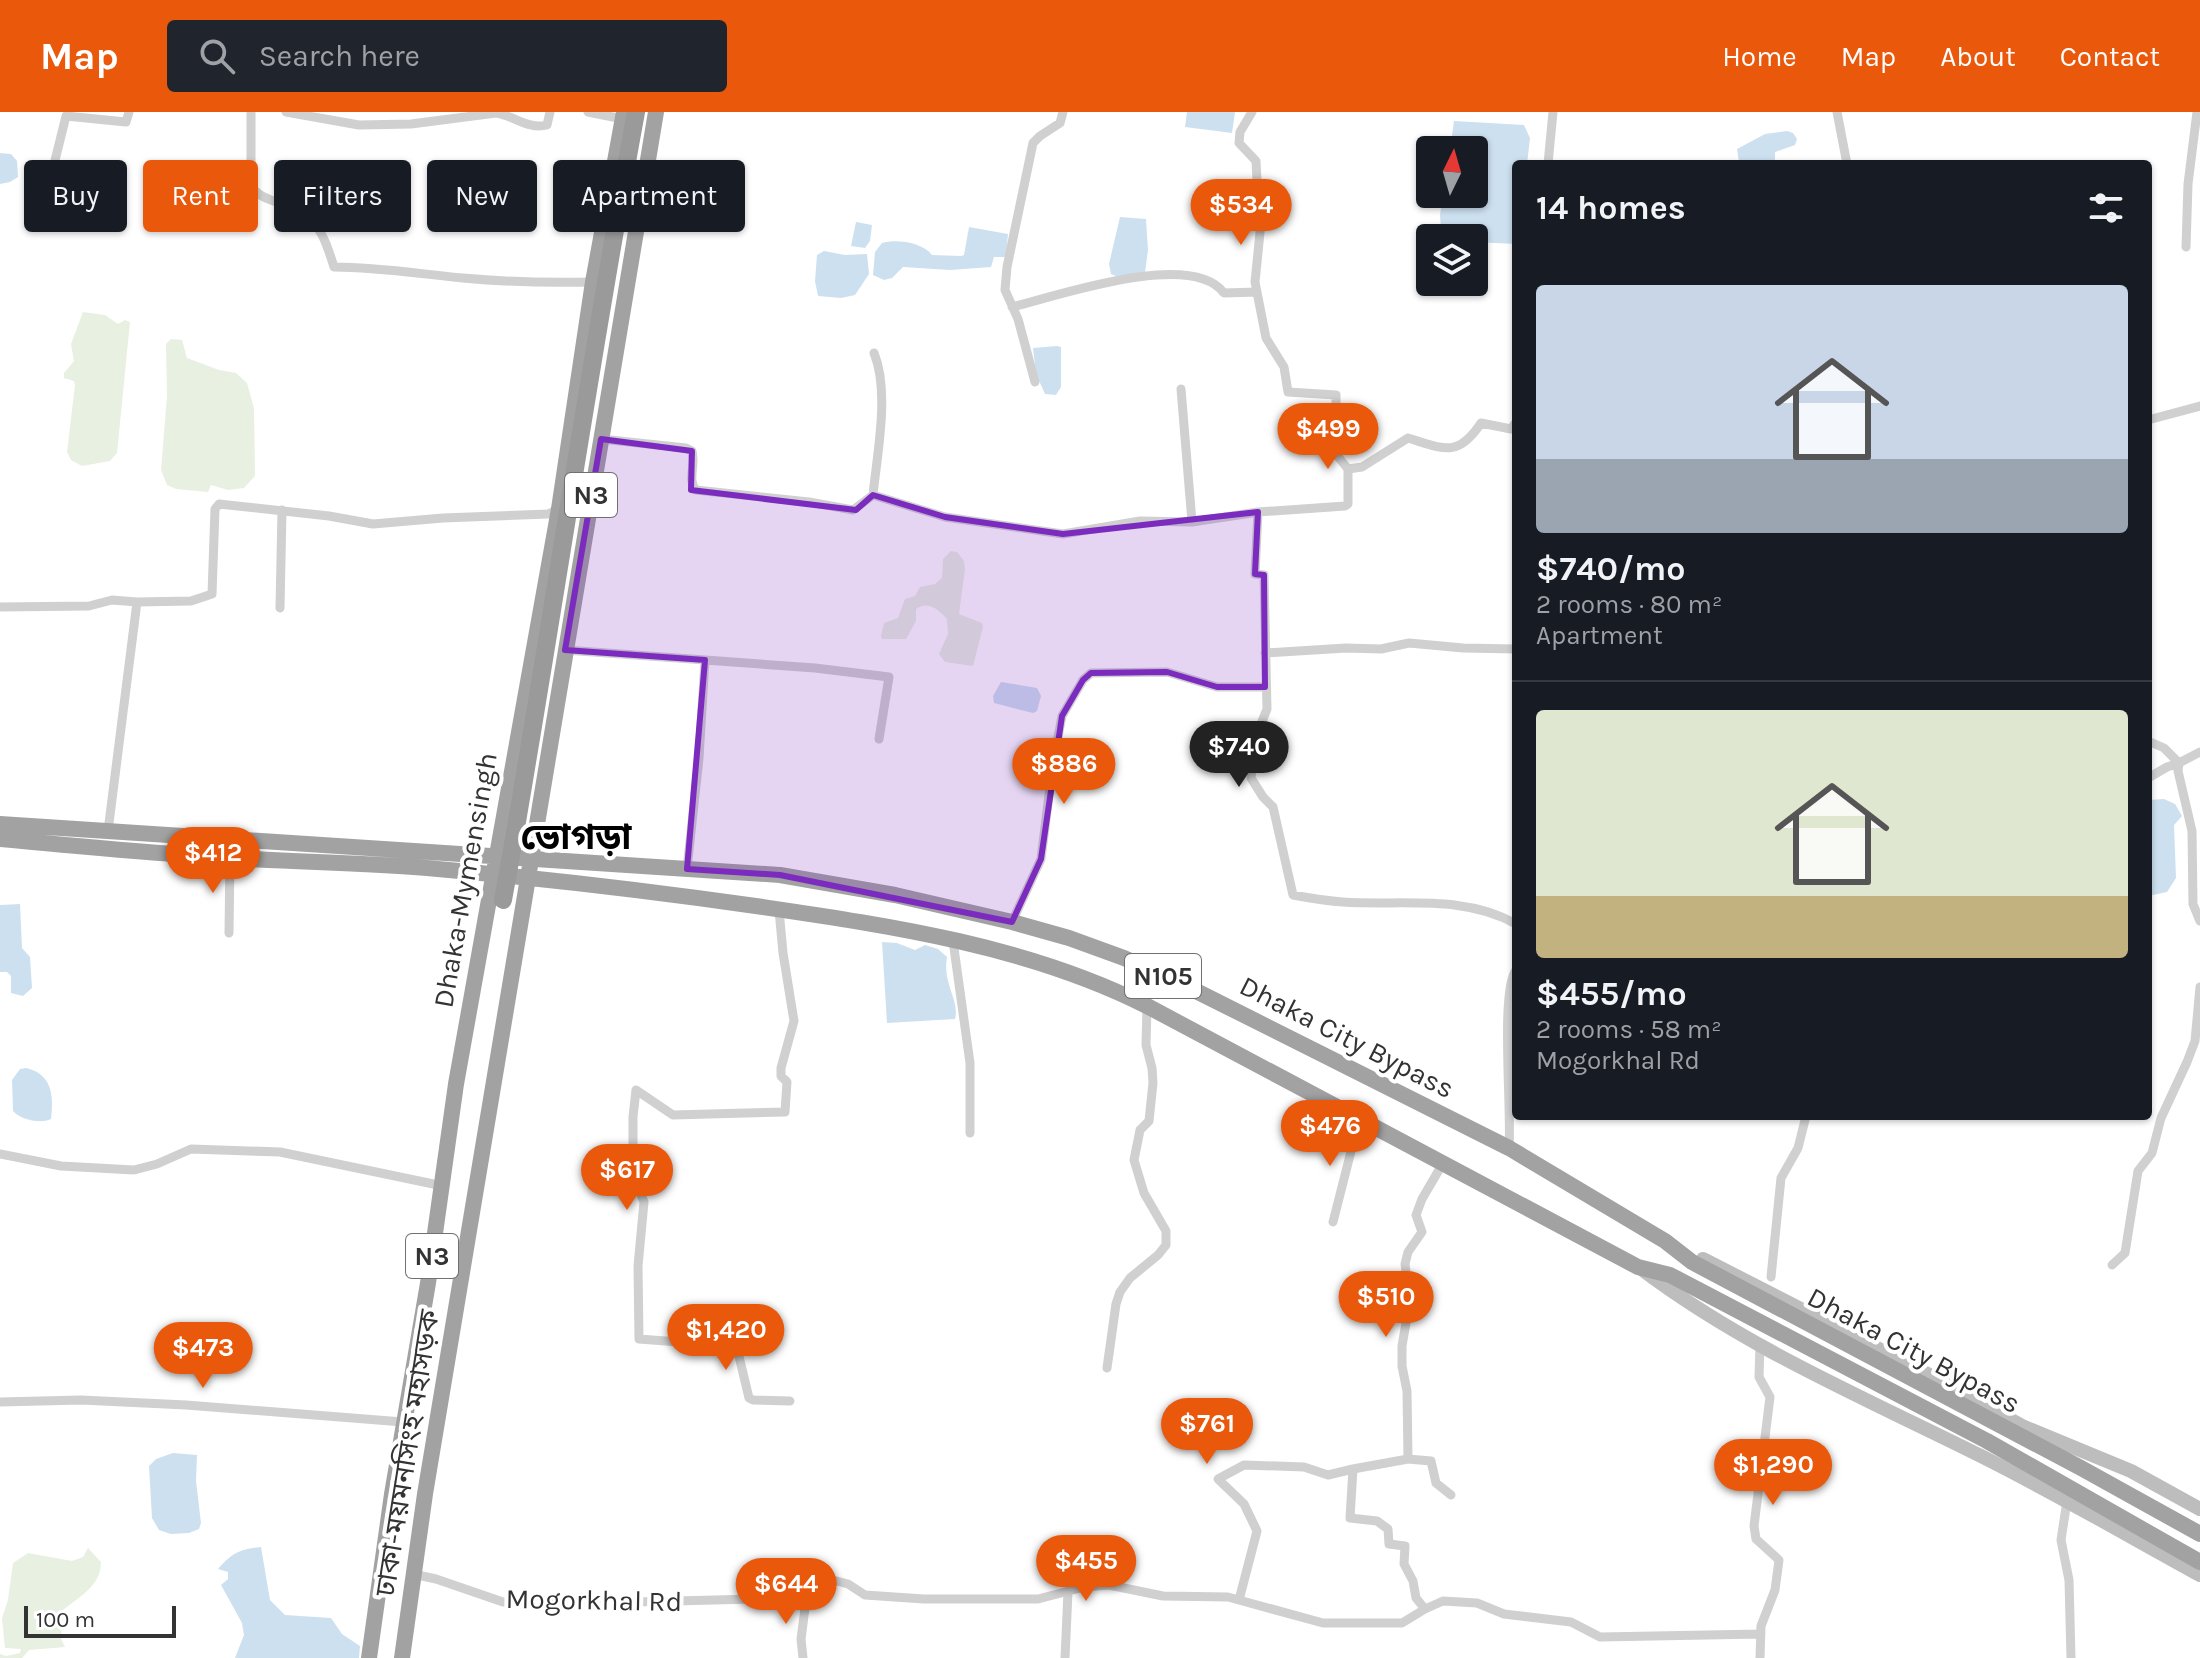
<!DOCTYPE html>
<meta charset="utf-8">
<style>
:root{--surface:#171b24;--page:#20242c;--text:#f1f3f6;--muted:#9ea1a6;--line:#363941;--accent:#ea580c}
body{margin:0;font-family:Karla,"Noto Sans Bengali",sans-serif;background:var(--page);color:var(--text);height:100vh;display:flex;flex-direction:column;font-size:30px;white-space:nowrap}
*{box-sizing:border-box;margin:0}
p{font-size:26px;color:var(--muted)}
.icon{flex:none;width:44px;height:44px;fill:none;stroke:currentColor;stroke-width:2;stroke-linecap:round;stroke-linejoin:round}
.map{position:relative;flex:1;overflow:hidden}
.drawer{position:absolute;left:1512px;top:48px;width:640px;height:960px;display:flex;flex-direction:column;background:var(--surface);border-radius:8px;box-shadow:0 2px 6px #0004}
.drawer>*{flex:none}
.hud{position:absolute;left:24px;top:48px;width:760px;height:72px;display:flex;gap:16px}
.needle{width:52px;rotate:5deg}
.tools{position:absolute;left:1416px;top:24px;display:grid;gap:16px}
.tools a{display:grid;place-items:center;width:72px;height:72px;border-radius:8px;background:var(--surface);box-shadow:0 2px 6px #0004;font-size:40px}
.scale{position:absolute;left:24px;bottom:20px;width:152px;box-sizing:border-box;padding-left:8px;border:4px solid #333;border-top:0;font-size:22px;line-height:28px;white-space:nowrap;color:#333;-webkit-text-stroke:6px #fff;paint-order:stroke}
.price{position:absolute;translate:-50% -68px;padding:0 18px;border-radius:28px;background:var(--accent);color:#fff;font-size:26px;line-height:52px;filter:drop-shadow(0 2px 4px #0008)}
.price::after{content:'';position:absolute;left:50%;top:48px;width:24px;height:18px;margin-left:-12px;background:inherit;clip-path:polygon(0 0,100% 0,50% 100%)}
.price.on{background:#222;color:#fff}
ul{padding:0;list-style:none}
li{display:grid;align-content:center;gap:16px;height:424px;padding:0 24px}
li+li{border-top:2px solid var(--line)}
li span{display:grid;place-items:center;height:248px;border-radius:8px;color:#555}
li>.icon{margin-inline-start:auto}
span .icon{width:144px;height:144px;fill:#fffc;stroke-width:1}
li b{font-size:34px}
h2{display:flex;justify-content:space-between;align-items:center;height:96px;padding:0 24px;font-size:34px}
.pill{padding:0 28px;border-radius:8px;background:var(--surface);box-shadow:0 2px 6px #0004;font-size:28px;line-height:72px}
.pill.on{background:var(--accent);color:#fff}
header{display:flex;align-items:center;gap:48px;box-sizing:border-box;height:112px;padding:0 40px;background:var(--accent);color:#fff}
header strong{font-size:38px}
nav{display:flex;gap:44px;margin-inline-start:auto;font-size:28px}
.search{width:560px;height:72px;background:var(--page);display:flex;align-items:center;gap:20px;box-sizing:border-box;padding:0 28px;border-radius:8px;color:var(--muted);font-size:30px}
.map>svg:first-child{display:block}
.green{fill:#e8f0e1}
.water{fill:#cde0f0}
.lines{fill:none;stroke-linecap:round;stroke-linejoin:round}
.minor{stroke:#d0d0d0;stroke-width:9}
.secondary{stroke:#bdbdbd;stroke-width:14}
.trunk{stroke:#a2a2a2;stroke-width:16}
.motorway{stroke:#9a9a9a;stroke-width:18}
.motorway-bridge{stroke:#9a9a9a;stroke-width:18}
.marked{fill:#7b2cbf;fill-opacity:0.2;stroke:#7b2cbf;stroke-width:6;stroke-linejoin:round}
.labels{text-anchor:middle;dominant-baseline:central;stroke-width:8;stroke-linejoin:round;paint-order:stroke}
.shield{fill:#fff;stroke:#707070;stroke-width:2}
.shield-label{font-size:26px;font-weight:bold;fill:#333}
.street-label{font-size:28px;fill:#333;stroke:#fff}
.district-label{font-size:36px;font-weight:bold;fill:#000;stroke:#fff}
</style>
<header>
<strong>Map</strong>
<div class="search"><svg class="icon" aria-label="search" viewBox="0 0 24 24"><circle cx="10" cy="10" r="6"/><path d="M15 15l6 6"/></svg>Search here</div>
<nav><a>Home</a><a>Map</a><a>About</a><a>Contact</a></nav>
</header>
<div class="map">
<svg width="2200" height="1546" viewBox="0 0 2200 1546">
<rect width="100%" height="100%" fill="#fff"/>
<path class="green" d="M83,200L105,203L118,212L125,208L130,210L117,341L110,349L82,354L71,348L67,340L75,273L74,269L64,266V261L74,249L71,232Z
M171,227L182,228L187,246L219,258L236,261L247,271L254,296L255,364L244,376L228,378L211,373L208,380L176,377L167,373L161,358L167,284L166,232Z
M951,439L957,440L964,449L965,457L959,502L982,511L983,515L973,554L945,550L939,542L948,522L947,507C939,498 928,488 916,497V509L906,527H882L881,524L884,511L898,506L905,487L915,484L920,475L935,472L942,466L943,447Z
M88,1436L101,1450C101,1474 80,1484 63,1498L61,1527L65,1535L29,1538L22,1546H0V1542L6,1544L20,1541L21,1537L5,1536L2,1506L8,1488L13,1451L28,1441L72,1449L83,1445Z"/>
<path class="water" d="M1187,0H1235L1232,21L1185,15Z
M1454,9L1524,13L1530,26L1527,52H1516V132L1474,130V126H1446L1441,118L1440,103L1443,82H1474V38H1450Z
M1787,19L1793,21L1797,27L1795,33L1775,40V52L1739,50L1737,37L1765,22Z
M0,41L11,42L17,49L18,65L10,70L0,72Z
M1120,105L1146,107L1148,138L1145,161L1118,165L1111,162L1109,152Z
M856,110L872,113L870,129L865,136L851,134Z
M969,115L1008,122L1006,145H994L991,155L950,158L903,155L892,166L884,168L873,163L875,140L882,131C896,127 922,130 932,143L961,144L964,143Z
M824,139L845,143L867,142L869,162L855,183L841,186L818,184L815,169L817,143Z
M1057,234L1061,235V275L1056,283L1045,282L1036,262L1033,236Z
M1001,570L1037,576L1041,584L1037,599L1033,601L994,591L993,584Z
M2164,687L2175,692L2182,704L2174,713L2176,766L2167,780L2148,784V688Z
M20,792L22,836L30,845L32,876L23,884L11,881V864L7,860H0V793Z
M882,830L897,831L915,838L925,833L938,837L947,845C942,872 960,888 955,907L887,911Z
M26,956C52,962 54,983 51,1007C40,1012 21,1008 13,999L12,968L20,957Z
M173,1341L197,1343L196,1369L201,1411L199,1417L189,1421L171,1422L159,1418L152,1406L149,1354L156,1347Z
M261,1435L270,1488L285,1503L331,1506L342,1522L360,1534L359,1546H235L244,1523L242,1511L221,1473L228,1467V1460L218,1457C232,1441 240,1437 261,1435Z"/>
<g class="lines">
<path class="minor" d="M251,0V74C259,85 267,86 278,91C317,105 322,117 334,155C377,155 420,162 463,166C506,170 549,171 593,170
M286,0L359,13L411,12L496,1C513,3 528,18 547,13L550,0
M588,0L623,7
M1837,0L1847,52
M1548,52L1553,0
M44,93L66,4L126,10L129,0
M2186,135L2188,72L2197,0
M1012,195C1057,184 1191,137 1224,181L1257,180
M1035,270L1018,207L1005,178L1007,155L1033,31L1040,24L1060,11L1063,0
M1181,277L1192,410
M2148,308L2200,294
M601,327L686,336L692,339C696,352 687,369 696,378L809,390L853,398L873,383L945,405L1063,422L1140,409L1192,410L1258,400L1345,394L1348,392V357L1336,342V283L1288,280L1284,255L1266,226L1255,170L1263,91L1258,89L1256,49L1239,31L1240,20L1252,0
M1348,357L1362,355L1408,326C1444,337 1458,346 1481,311L1511,317L1516,310
M873,383C877,342 890,280 874,241
M1258,400L1255,462L1264,463L1267,597L1255,627L1251,666L1263,685L1273,695L1293,783C1309,786 1326,789 1343,790C1401,794 1464,782 1516,812
M137,490L191,489L212,482L215,397L219,392L329,404L373,412L443,406L548,402L559,397
M0,495L89,494L112,488L137,490L108,719
M280,496L282,398
M565,538L705,548L699,646L687,757
M1265,541L1346,536L1381,537L1409,531L1463,536L1516,537
M705,548L815,556L889,565L879,627
M2148,629L2164,636L2179,651L2167,655L2148,666
M2200,640L2179,651L2178,659L2192,719L2193,792L2200,809
M779,798L783,841L794,909L781,956V964L787,970L785,1000L673,1003L636,978L633,1005V1062L644,1090L638,1154L639,1227L692,1231L708,1238L737,1236L749,1286L753,1288L790,1289
M1012,810L1041,747L1053,651L1062,604L1083,568L1091,561L1167,560L1217,575H1265
M229,821L230,746
M953,829L970,951V1021
M1509,1036C1512,1002 1500,878 1516,858
M0,1042L61,1054L134,1058L157,1052L191,1037L280,1040L443,1074
M1443,1051L1422,1087L1416,1103L1422,1120L1408,1140L1405,1152L1410,1188L1402,1234V1254L1407,1279L1408,1347L1431,1349L1436,1371L1451,1383
M1333,1110L1359,1008
M2112,1153L2125,1141L2138,1059L2152,1041L2161,1006L2187,950L2195,929L2200,875
M1771,1165L1781,1066L1798,1036L1806,1004
M1760,1233L1759,1265L1770,1285L1754,1414L1756,1427L1779,1448L1775,1478L1761,1514L1760,1546
M1107,1256L1116,1192L1120,1180L1130,1166L1158,1143L1166,1133V1119L1144,1081L1134,1048L1140,1018L1149,1009L1153,971L1152,956L1146,933L1147,894
M0,1290L81,1288L186,1293L403,1310
M1408,1347L1353,1357L1350,1406L1377,1409L1388,1417L1389,1432L1405,1434L1404,1452L1413,1469L1416,1486L1425,1497
M2067,1389L2061,1428L2069,1468L2071,1546
M413,1462L436,1467L503,1490L555,1492L792,1486L833,1468L848,1472L865,1483L924,1487H1038L1084,1475L1109,1473L1163,1484L1228,1485L1323,1511H1402L1425,1497L1443,1489L1477,1491L1504,1502L1571,1510L1600,1525L1761,1522
M1239,1488L1257,1419L1244,1392L1218,1367L1244,1353L1304,1355L1328,1363L1353,1357
M803,1546L801,1527L807,1481
M1065,1546L1068,1480"/>
<path class="secondary" d="M1703,1147L1920,1258L2022,1314L2131,1359L2200,1397
M1640,1156C1744,1235 1865,1286 1981,1344C2055,1381 2127,1423 2200,1463"/>
<path class="trunk" d="M0,712L780,763L895,783L1012,810L1069,826L1124,846L1196,879L1509,1036L1665,1129L1692,1150L2081,1356L2200,1422
M0,727C78,734 156,742 234,746C299,750 363,751 427,756C539,766 651,779 763,795C892,814 1028,834 1147,894L1638,1155L1670,1163L1987,1329L2200,1450
M369,1546L392,1382L428,1171L456,972L559,397L593,170L624,0
M402,1546L425,1382L656,0"/>
<path class="motorway" d="M513,733C555,489 591,244 636,0"/>
<path class="motorway-bridge" d="M503,788L513,733"/>
</g>
<path class="marked" d="M601,327L692,339L691,378L856,398L873,383L945,405L1063,422L1258,400L1255,462L1264,463L1265,575H1217L1167,560L1091,561L1083,568L1062,604L1041,747L1012,810L780,763L687,757L705,548L565,538Z"/>
<g class="labels">
<g class="shield">
<rect x="565" y="361" width="52" height="44" rx="6"/>
<rect x="1125" y="842" width="76" height="44" rx="6"/>
<rect x="406" y="1122" width="52" height="44" rx="6"/>
</g>
<g class="shield-label">
<text x="591" y="383">N3</text>
<text x="1163" y="864">N105</text>
<text x="432" y="1144">N3</text>
</g>
<g class="street-label">
<text transform="translate(465 768) rotate(-80)">Dhaka-Mymensingh</text>
<text transform="translate(1347 925) rotate(27)">Dhaka City Bypass</text>
<text transform="translate(1914 1238) rotate(28)">Dhaka City Bypass</text>
<text transform="translate(407 1341) rotate(-81)">ঢাকা-ময়মনসিংহ মহাসড়ক</text>
<text transform="translate(594 1488) rotate(1)">Mogorkhal Rd</text>
</g>
<g class="district-label">
<text x="576" y="725">ভোগড়া</text>
</g>
</g>
</svg>
<div class="tools">
<a><svg class="needle" viewBox="-14 -14 28 28"><path d="M0-13l5 13h-10z" fill="#e53935"/><path d="M0 13l5-13h-10z" fill="#9ea1a6"/></svg></a>
<a><svg class="icon" aria-label="layers" viewBox="0 0 24 24"><path d="M12 4l9 5-9 5-9-5zM3 14l9 5 9-5"/></svg></a>
</div>
<div class="scale">100 m</div>
<b class="price" style="left:1241px;top:135px">$534</b>
<b class="price" style="left:1328px;top:359px">$499</b>
<b class="price on" style="left:1239px;top:677px">$740</b>
<b class="price" style="left:1064px;top:694px">$886</b>
<b class="price" style="left:213px;top:783px">$412</b>
<b class="price" style="left:1330px;top:1056px">$476</b>
<b class="price" style="left:627px;top:1100px">$617</b>
<b class="price" style="left:1386px;top:1227px">$510</b>
<b class="price" style="left:726px;top:1260px">$1,420</b>
<b class="price" style="left:203px;top:1278px">$473</b>
<b class="price" style="left:1207px;top:1354px">$761</b>
<b class="price" style="left:1773px;top:1395px">$1,290</b>
<b class="price" style="left:1086px;top:1491px">$455</b>
<b class="price" style="left:786px;top:1514px">$644</b>
<div class="hud">
<a class="pill">Buy</a>
<a class="pill on">Rent</a>
<a class="pill">Filters</a>
<a class="pill">New</a>
<a class="pill">Apartment</a>
</div>
<section class="drawer">
<h2>14 homes<svg class="icon" aria-label="filters" viewBox="0 0 24 24"><path d="M4 7h16M4 17h16"/><circle cx="9" cy="7" r="2"/><circle cx="15" cy="17" r="2"/></svg></h2>
<ul>
<li><span style="background:linear-gradient(#c9d6e8 70%,#9aa5b1 0)"><svg class="icon" aria-label="home" viewBox="0 0 24 24"><path d="M3 11l9-7 9 7M6 9v11h12V9"/></svg></span><div><b>$740/mo</b><p>2 rooms · 80 m²</p><p>Apartment</p></div></li>
<li><span style="background:linear-gradient(#dfe7d0 75%,#c2b280 0)"><svg class="icon" aria-label="home" viewBox="0 0 24 24"><path d="M3 11l9-7 9 7M6 9v11h12V9"/></svg></span><div><b>$455/mo</b><p>2 rooms · 58 m²</p><p>Mogorkhal Rd</p></div></li>
</ul>
</section>
</div>
